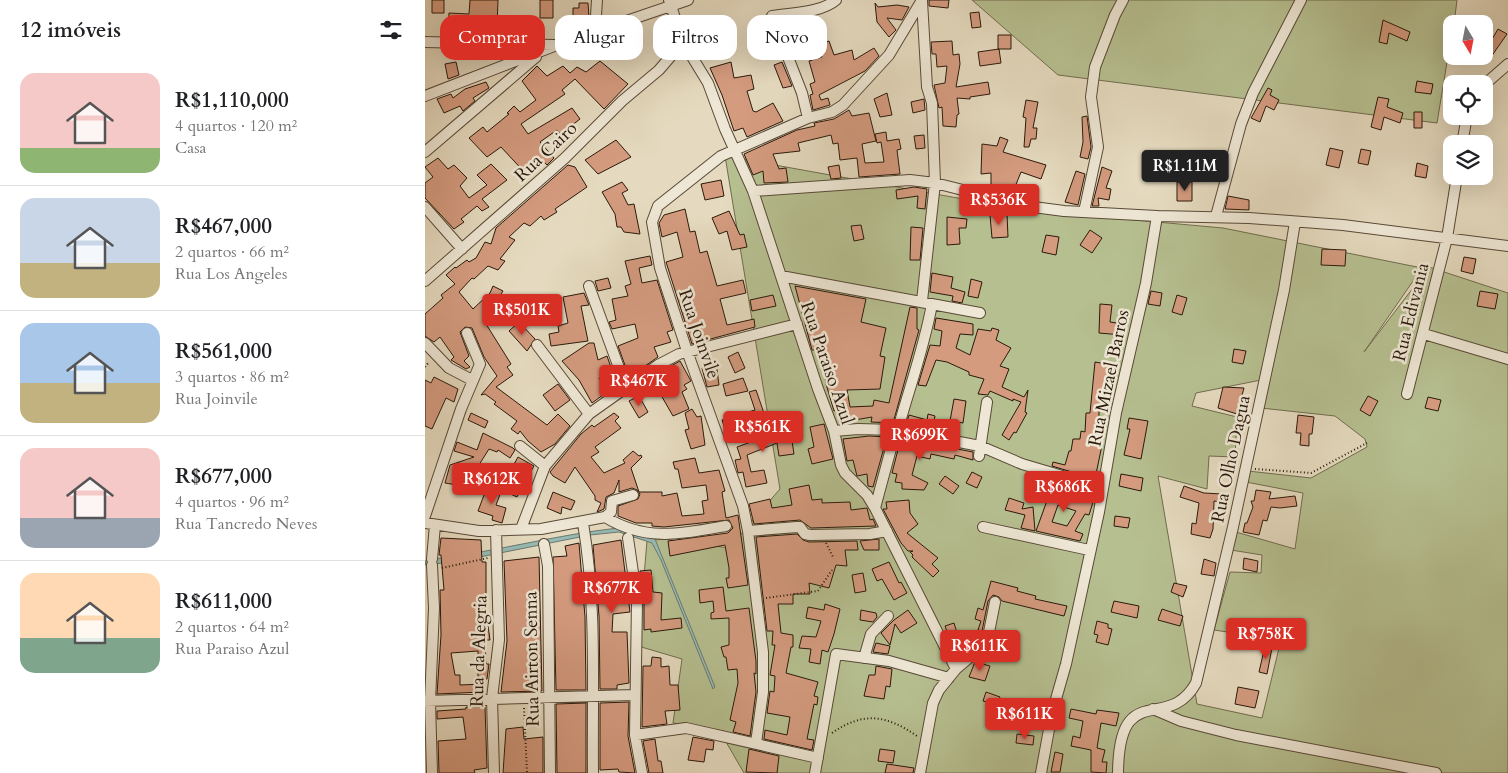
<!DOCTYPE html>
<html lang="pt">
<meta charset="utf-8">
<style>
:root{--surface:#fff;--page:#f6f6f6;--text:#202124;--muted:#757577;--line:#e0e0e0;--accent:#d93025}
body{margin:0;font-family:Cardo,serif;background:var(--page);color:var(--text);height:100vh;display:flex;flex-direction:column;font-size:19px;white-space:nowrap}
*{box-sizing:border-box;margin:0}
p{font-size:16px;color:var(--muted)}
.icon{flex:none;width:28px;height:28px;fill:none;stroke:currentColor;stroke-width:2;stroke-linecap:round;stroke-linejoin:round}
.map{position:relative;flex:1;overflow:hidden}
.drawer{display:flex;flex-direction:column;background:var(--surface);width:425px}
.drawer>*{flex:none}
.top-card{position:absolute;left:15px;top:15px;width:475px;height:45px;display:flex;gap:10px}
.needle{width:32px;rotate:170deg}
.tools{position:absolute;left:1018px;top:15px;display:grid;gap:10px}
.tools a{display:grid;place-items:center;width:50px;height:50px;border-radius:10px;background:var(--surface);box-shadow:0 5px 20px #0002;font-size:25px}
.price{position:absolute;translate:-50% -42px;padding:0 11px;border-radius:5px;background:var(--accent);color:#fff;font-size:16px;line-height:32px;filter:drop-shadow(0 1px 2px #0008)}
.price::after{content:'';position:absolute;left:50%;top:30px;width:15px;height:11px;margin-left:-8px;background:inherit;clip-path:polygon(0 0,100% 0,50% 100%)}
.price.selected{background:#222;color:#fff}
ul{padding:0;list-style:none}
li{display:flex;align-items:center;gap:15px;height:125px;padding:0 20px}
li+li{border-top:1px solid var(--line)}
li span{display:grid;place-items:center;flex:none;width:140px;height:100px;border-radius:15px;color:#555}
li>.icon{margin-inline-start:auto}
span .icon{width:60px;height:60px;fill:#fffc;stroke-width:1}
li b{font-size:21px}
h2{display:flex;justify-content:space-between;align-items:center;height:60px;padding:0 20px;font-size:21px}
.chip{padding:0 18px;border-radius:15px;background:var(--surface);box-shadow:0 5px 20px #0002;font-size:18px;line-height:45px}
.chip.selected{background:var(--accent);color:#fff}
main{display:flex;flex:1;min-height:0}
.map>svg:first-child{display:block}
.green{fill:#b6bf90;stroke:#706c4d;fill-rule:evenodd}
.water{fill:#96bab3;stroke:#6b7a6f}
.building{fill:#d49b7f;stroke:#2a190a;fill-rule:evenodd}
.lines{fill:none;stroke-linecap:round;stroke-linejoin:round}
.minor-casing{stroke:#594937;stroke-width:12}
.path{stroke:#2a190a;stroke-width:2;stroke-dasharray:1 2.5;stroke-linecap:butt}
.minor{stroke:#eee7d5;stroke-width:10}
.labels{text-anchor:middle;dominant-baseline:central;stroke-width:5;stroke-linejoin:round;paint-order:stroke}
.street-label{font-size:18px;fill:#2a190a;stroke:#eee7d5}
</style>
<main>
<section class="drawer">
<h2>12 imóveis<svg class="icon" aria-label="filters" viewBox="0 0 24 24"><path d="M4 7h16M4 17h16"/><circle cx="9" cy="7" r="2"/><circle cx="15" cy="17" r="2"/></svg></h2>
<ul>
<li><span style="background:linear-gradient(#f6c9c9 75%,#8fb573 0)"><svg class="icon" aria-label="home" viewBox="0 0 24 24"><path d="M3 11l9-7 9 7M6 9v11h12V9"/></svg></span><div><b>R$1,110,000</b><p>4 quartos · 120 m²</p><p>Casa</p></div></li>
<li><span style="background:linear-gradient(#c9d6e8 65%,#c2b280 0)"><svg class="icon" aria-label="home" viewBox="0 0 24 24"><path d="M3 11l9-7 9 7M6 9v11h12V9"/></svg></span><div><b>R$467,000</b><p>2 quartos · 66 m²</p><p>Rua Los Angeles</p></div></li>
<li><span style="background:linear-gradient(#a9c7e8 60%,#c2b280 0)"><svg class="icon" aria-label="home" viewBox="0 0 24 24"><path d="M3 11l9-7 9 7M6 9v11h12V9"/></svg></span><div><b>R$561,000</b><p>3 quartos · 86 m²</p><p>Rua Joinvile</p></div></li>
<li><span style="background:linear-gradient(#f6c9c9 70%,#9aa5b1 0)"><svg class="icon" aria-label="home" viewBox="0 0 24 24"><path d="M3 11l9-7 9 7M6 9v11h12V9"/></svg></span><div><b>R$677,000</b><p>4 quartos · 96 m²</p><p>Rua Tancredo Neves</p></div></li>
<li><span style="background:linear-gradient(#ffd9b3 65%,#7fa58c 0)"><svg class="icon" aria-label="home" viewBox="0 0 24 24"><path d="M3 11l9-7 9 7M6 9v11h12V9"/></svg></span><div><b>R$611,000</b><p>2 quartos · 64 m²</p><p>Rua Paraiso Azul</p></div></li>
</ul>
</section>
<div class="map">
<svg width="1083" height="773" viewBox="0 0 1083 773">
<rect width="100%" height="100%" fill="#e5dabf"/>
<filter id="stains"><feTurbulence type="fractalNoise" baseFrequency=".004" numOctaves="4"/><feColorMatrix values="0 0 0 0 .2 0 0 0 0 .09 0 0 0 0 .02 0 0 0 .5 -.17"/></filter>
<radialGradient id="worn" r=".72"><stop offset=".6" stop-color="#630" stop-opacity="0"/><stop offset="1" stop-color="#630" stop-opacity=".3"/></radialGradient>
<path class="green" d="M547,0H1032L1029,24H1026V38L1012,123L633,75Z
M300,156L599,210L798,228L997,268L939,352L1004,267L1083,293V773H319L297,735L299,731L248,723L257,659L213,646L222,541L239,539L304,548L355,489ZM841,379L836,408L910,416L940,439L942,447L886,478L823,471L821,482L878,493L870,549L811,532L806,550L837,555L836,573L805,572L789,630L856,640L837,718L772,704L733,476L782,489L784,456L810,457L812,417L767,406L771,393Z"/>
<path class="water" d="M193,528L230,539L290,687L288,689L236,560L227,543L194,532L165,535L35,561L0,565L1,560C66,553 129,535 193,528Z"/>
<path class="building" d="M7,0H19V13H7Z
M45,0H73L72,26L54,25V36H44V27L23,26L24,13L44,14Z
M115,0H128V18H115Z
M504,0H524L523,8L504,6Z
M154,3H163L164,17H148V8H154Z
M450,3L453,7L472,5L484,7L477,20L462,18L471,30L464,37L452,22Z
M554,12L556,27L547,28L545,13Z
M958,20L985,32L982,41L964,33L962,44L954,42Z
M380,27L384,40L372,44L368,31Z
M1073,29L1082,34L1066,57L1059,53V37L1066,41Z
M573,35H586V49H573Z
M348,37L352,47L335,51L332,40Z
M404,41L409,55L427,50L429,60L449,48L454,56L440,71L394,95L396,100L403,98L405,105L388,110L385,95L388,94L385,84L390,82L384,61L397,57L393,45Z
M527,41L528,55L534,54L535,64L531,87L563,82L565,94L545,97V99L532,98L534,114L532,115L531,127L518,126L517,107L514,108L509,85L520,83L522,66L512,67L511,54H507L506,42Z
M574,49L576,63L555,66L553,52Z
M175,61L203,84L179,109L150,79L137,90L140,94L96,124L103,134L147,108L155,119L136,134L132,130L115,142L129,158L122,165L119,162L103,176L76,147L62,157L44,138L58,127L62,132L84,114L82,113L89,106L95,112L111,100L97,81L112,66L122,76L138,66L145,73L152,67L161,72Z
M31,62L34,75L23,79L20,64Z
M306,62L309,78L326,75L329,89L322,91L328,111L331,112L348,103L358,121L322,137L318,128L309,131L297,95L285,68Z
M357,62L367,86L358,88L349,65Z
M992,81L1008,84L1006,94L990,92Z
M61,82L64,88L48,98L50,101L38,111L35,106L19,113L12,99L26,94L28,98L40,89Z
M843,88L847,90L845,95L854,100L849,110L841,106L835,122L826,118Z
M462,93L467,115L455,117L449,99Z
M953,97L964,99L962,107L978,113L975,123L959,117L956,130L946,127Z
M499,99L500,110L488,113L486,102Z
M601,100L613,102L608,128H612L611,139H606L604,147H599L601,118L598,117Z
M424,110L427,116L444,113L451,141L437,144L440,163L459,162L456,142L452,143L450,134L461,132L462,141L474,139L476,149L472,150L475,174L434,177L432,158L415,160L413,143L408,144L406,135L373,143L375,151L348,154L354,169L361,168L363,182L339,183L338,171L328,175L319,154L372,130L390,126L389,123L409,119Z
M989,112H997V128H989Z
M662,116L666,147L663,159L655,157L658,142L657,117Z
M499,135L500,148L491,149L489,136Z
M575,137L583,140L578,152L621,165L616,179L596,172L588,192L611,196L610,200L576,193L578,188H566V173L556,174L557,144L572,146Z
M191,140L206,157L173,174L160,160Z
M905,148L918,151L914,168L901,165Z
M936,149L946,151L943,165L933,163Z
M13,158L23,169L29,165L42,178L35,186L44,198L62,185L52,175L66,164L82,180L57,199L64,207L57,211L52,206L36,219L39,222L29,229L0,198V183L8,177L0,167Z
M992,163L1003,166L1001,178L990,176Z
M143,165L150,167L162,187L130,209L132,212L119,220L116,216L105,226L99,223L84,237L90,240L75,259L80,261L73,270L63,266L49,279L47,278L34,292L48,309L65,293L68,286L78,291L70,303L77,311L61,324L86,364L82,367L88,375L71,387L122,425L133,414L145,426L130,444L116,452L103,441L95,431L93,434L86,429L92,421L69,404L71,402L60,394L56,395L72,376L59,357L47,328L40,327L35,332L44,356L39,361L45,367L41,369L26,360L29,357L15,337L9,342L0,336V314L18,298L16,295L30,284L21,275L30,267L31,268L42,260L44,262L51,258L60,242L66,244L71,228Z
M414,165L416,178L406,179L403,167Z
M677,167L687,171L681,188L686,189L684,200L673,198L674,206H667Z
M651,171L660,174L653,205L640,202Z
M296,180L299,196L280,200L276,184Z
M197,182L203,190L197,193L203,205L209,204L215,234L199,232L196,227H192L190,214L177,192Z
M752,182H767V201H752Z
M489,187L502,189L500,209L492,208L493,196L472,199L471,190Z
M803,196L824,200V210L800,209Z
M260,209L265,232L270,231L275,253L282,251L292,286L318,280L321,293L295,299L302,325L329,319L330,327L267,344L241,262L258,257L252,232L237,237L234,223L239,215Z
M304,211L315,235L319,234L322,247L307,250L302,231L294,234L287,218Z
M582,214L583,237L567,238L565,215Z
M522,217L542,219L541,228H534L535,244L522,245Z
M436,225L439,239L429,241L426,226Z
M486,227L498,228L495,260H485Z
M665,230L677,238L667,253L655,245Z
M621,235L634,237L631,255L617,252Z
M897,249L921,250L920,266L896,265Z
M225,256L227,265L214,268L217,283L232,280L248,330L242,332L246,342L229,347L233,357L207,375L204,368H201L193,346L213,338L210,324L187,329L184,322L191,320L187,299L203,296L200,286L206,284L200,261Z
M1039,257L1051,259L1048,274L1036,271Z
M507,273L528,277L526,288L540,292L537,303L527,301L528,296L505,292Z
M183,278L186,288L173,291L170,281Z
M546,279L557,282L553,298L543,296Z
M370,286L441,299L436,322L461,328L455,356L460,357L455,389L422,390L425,407L448,406L449,400L464,403L485,307L492,308V329L494,330L468,423L446,422L447,417L418,422L416,409L409,411L401,384L398,350H387Z
M726,291L737,293L735,306L723,304Z
M1055,291L1073,294L1070,309L1052,306Z
M159,293L164,305L156,306L163,341L126,346L124,334L134,332L133,326L143,323L138,297Z
M348,295L351,306L327,311L325,300Z
M752,295L762,298L757,315L747,312Z
M675,304L687,305L685,322L698,324L697,335L674,333Z
M511,318L548,324V335L535,334L531,348L545,355L553,329L566,331L567,328L574,330L571,340L586,348L575,366L584,369L577,387L599,397L603,390L600,412L602,413L591,433L589,432L584,440L577,435L596,402L588,399V401L565,391L563,395L553,394L559,379L544,375V372L522,362L511,360L501,386L493,385L505,345L515,346L517,331L509,329Z
M94,322L110,339L102,351L84,331Z
M164,343H169L173,360L182,356L188,373L174,378L182,392L167,403L154,380L137,361Z
M809,349L821,351L818,364L807,362Z
M313,352L320,368L310,373L303,357Z
M255,361L266,381L259,385L262,389L257,392L264,409L248,416L229,383L238,377L235,372Z
M291,362L294,385L282,387L277,368Z
M670,362L687,365L679,409L674,408V444L677,445L670,479L627,466L628,462L640,465L644,451H646L648,439H655L656,431L660,432L661,413H665Z
M9,377L33,389L29,402L21,398L7,429L0,426V380L6,383Z
M318,378L323,391L301,396L298,384Z
M133,384L145,400L130,411L118,395Z
M798,387L819,388L812,414L793,408Z
M331,390L341,419L301,432L297,420L330,410L324,392Z
M214,396L223,412L214,418L204,401Z
M943,396L953,401L945,416L935,410Z
M1003,397L1016,400L1013,411L1000,408Z
M529,399L541,401L538,423L525,421Z
M267,409L272,417L276,416L280,445L266,449L260,430L264,429L260,413Z
M46,413L63,421L60,428L43,420Z
M189,413L194,417L190,421L196,428L170,447L174,452L166,457L179,473L200,463L198,460L208,451L214,456L216,455L217,457L206,468L214,492H237V496L252,493L257,516L279,514L277,501L283,500L281,485L257,488L253,469H250L248,462L270,458L274,473L294,470L300,491L297,492L301,518L313,515L323,585L303,588L301,578H304V568L300,545L245,556L243,541L303,533L308,528L304,520L239,527L227,526V523H211L193,516V506L213,499L215,494L212,490L207,488L194,492V480L189,493L181,497L179,509L172,512L176,503L170,500V496L150,467L140,483L128,476L125,472L156,434L167,425L169,427Z
M503,414L510,416L507,430L481,425L484,415L502,420Z
M873,415L889,417L887,434H884V446L875,445L876,433H871Z
M704,418L723,421L716,459L699,455L705,429H702Z
M360,422L364,441H367L369,454L354,456L352,443L322,455L326,472L339,470L342,483L321,487L318,472L313,473L310,460L316,459L312,447L348,434L346,425Z
M399,424L408,459L387,464L383,449L389,447L385,427Z
M58,433L88,448L90,450L85,458L73,450L72,452L64,449L45,479L34,475L32,485L20,483L25,465L49,457L29,451L32,442L52,450Z
M444,436L462,437L448,487L443,486L442,474L432,476L428,460L422,461L418,439Z
M476,438L548,452V460L530,455L529,459L506,454L505,459L492,456L487,475L503,483L499,490L477,489V483L470,482L472,474L467,473Z
M93,457L109,466L100,482L103,483L100,490L96,488L92,497L79,491L82,484L85,485L93,469L88,466Z
M547,472L557,477L552,488L541,483Z
M696,474L718,478L716,491L694,486Z
M520,476L534,486L528,494L514,484Z
M628,484L669,499L664,515L660,514L650,531L658,534L655,541L611,531ZM633,505L651,511L642,526L627,522Z
M384,485L387,500L397,499V503L425,502L426,510L442,508L445,520L448,519L451,526L386,528L375,520L329,524L324,504L345,499L347,508L367,505L364,489Z
M759,486L779,493L797,494L795,502L789,501L788,529L785,538L766,534L767,523L771,524L774,503L755,497Z
M62,487L76,492L71,505L81,508L77,523L67,520L68,516L53,511Z
M831,490L846,492L844,499L870,496L872,506L855,508L846,507L842,521L838,520L834,535L818,532L820,523H822L828,507L826,501H829Z
M128,492L150,501L146,510L137,507L136,514L122,508Z
M584,498L599,503L597,509L608,507L610,531L596,528L600,515L580,510Z
M484,500L485,513L493,524L482,533L513,558L507,564L514,571L508,577L487,557L488,555L485,552L488,551H483L476,543L458,509H462L461,502Z
M690,516L705,518L703,528L689,526Z
M372,534L378,540L384,542L432,541L433,550H420L422,566L411,565L404,588L384,583L385,594H368V604H353L356,633L368,635V647H366L361,673L393,682L389,696L393,697L392,705L389,704L382,739L389,740L387,750L339,739L340,730L362,735L365,717L342,713L345,691L349,692L350,676L345,675L350,645H347L348,631H342L331,537Z
M16,538L56,540L57,562H61V611L65,640H60L61,664H64L62,679H53V651L26,653L30,675H35V685L57,684L58,692L12,694L16,635L15,590H19L16,555H14Z
M454,539V550H439L435,541Z
M196,540L205,612L188,614L187,632H202L204,683L192,685V689H175L174,616L168,545Z
M154,543L160,617L161,690H131L128,557L142,556L140,546Z
M114,557L117,691L76,692L82,641L79,561Z
M819,558L833,561L832,572L818,569Z
M779,559L791,563L789,576L776,574Z
M464,562L474,583L476,582L482,593L469,600L457,579L452,581L447,569Z
M226,570L228,592L237,593L236,620L256,618L257,628L226,632V629L219,630V599L215,571Z
M438,573L441,591L430,593L427,575Z
M566,581L593,588L592,591L611,596L610,599L642,606L639,616L577,601L574,597L568,595L563,601L557,631L553,630L556,621L550,619L553,608L558,610Z
M749,583L762,586L758,597L746,592Z
M298,587L301,611L324,608L331,661V674L329,673L331,692L325,736L308,732L311,722L305,720L313,683L312,669L303,670L301,657H299L296,647L304,645V618L286,619V613L289,612L288,601L275,603L274,590Z
M689,601L714,606L712,618L686,612Z
M400,604L415,609L409,634L403,652L397,650L395,664L384,662L386,649L374,648L377,636L391,637L396,621L381,618L383,607L399,610Z
M737,609L758,616L755,626L733,620Z
M436,610L451,613L452,617L448,622L435,620Z
M483,610L492,623L476,633L470,624L465,645L456,633L469,620Z
M672,621L683,624V628L687,629L683,645L671,642L673,635L669,634Z
M529,623L533,636L545,634L547,647L537,655L536,648L528,649L520,626Z
M451,643L465,646L463,654L448,652Z
M840,646L847,648L842,674L834,672Z
M227,657L236,658V667L244,666L245,685H253L255,710L240,711L242,724L217,727L218,666H226Z
M550,662L565,666L560,681L544,677Z
M451,666L467,669L465,687L461,686L459,699L439,696L444,675H450Z
M813,687L834,691L830,708L810,704Z
M561,692L575,697L572,705L558,701Z
M204,702L203,736L210,773L194,772L193,769L175,770V703Z
M161,703V773H132L131,704Z
M41,707H60L62,768L49,770L50,773H14L13,741L41,739L38,717L12,719V711L41,709Z
M646,709L671,714L672,710L694,713L691,726L676,723L672,748L680,750L677,762H682L681,773L666,772V750L646,746L648,736L655,738L658,721L644,718Z
M98,727L99,739L118,737V773H78L81,729Z
M592,734L609,736L608,745L591,743Z
M268,737L289,741L288,750L281,749L279,762L263,760Z
M230,739L233,761H236L238,773H224L218,741Z
M324,749L354,756L352,773L321,772Z
M455,749L470,751L468,763L453,761Z
M630,752L638,754L635,772H626Z
M462,764L489,768L488,773H460Z"/>
<g class="lines">
<g class="minor-casing">
<path id="minor" d="M244,0L258,42L283,83L300,129L328,191L393,389L409,431L416,465L420,473L442,495L450,508L531,669
M497,1L502,87L507,103L510,183L497,301
M170,31L172,0
M0,42L129,45
M1059,85L1083,64
M0,96L137,43L263,0
M383,118L377,93L347,16C366,13 396,13 411,0
M1037,144L1042,116
M0,152L111,57
M328,191L485,180L510,183L601,206L639,211L732,216L824,218L918,225L1083,246
M0,207L37,249
M659,212L673,147L666,97L670,67L690,15L698,0
M791,216L816,124L828,93L876,0
M356,276L555,313
M0,281L140,158L197,101L234,70L258,42
M164,286L201,387
M999,334L1083,359
M0,343L24,368L47,380
M112,345L164,414
M982,394L1022,238L1032,176
M409,431L433,429L471,430L555,446L597,464L678,488
M95,446L120,466
M554,456L562,402
M450,508L471,430L473,429C485,386 499,348 507,304
M0,516L36,409L55,364L42,333
M180,517C221,542 256,534 301,526
M0,523L54,531L116,529L180,517L186,512L187,501L208,495
M158,523C172,605 167,690 168,773
M558,527L664,550
M96,529L120,466L164,414L233,365L254,354L372,324
M323,531L372,527H375L380,534L385,535L445,534L462,531
M203,538L212,600L210,735L217,773
M119,544L123,566L125,773
M7,559L10,525
M439,658L446,634L463,616
M0,701L209,695
M728,709L756,721L811,735L1011,773
M210,735L261,728L393,758
M331,743L338,692V652L323,531L318,506L262,351L235,268L227,222L233,206L296,156L383,118L407,112L418,105L464,55L497,0
M7,773L5,701L9,608L7,565
M69,773L67,698L74,640L71,530
M390,773L411,654L464,661L524,678
M495,773L508,703L514,690L531,669L558,646L563,637L570,602
M616,773L627,713L641,664L674,512L691,413L721,283L732,216
M693,773C694,677 743,734 771,683L808,527L859,290L870,222"/>
</g>
<path class="path" d="M0,367L4,362
M830,469L886,473L942,443
M401,543L408,557
M17,568L63,558
M341,598L393,591L407,570
M99,708L102,773
M407,733C439,711 461,715 492,736"/>
<use href="#minor" class="minor"/>
</g>
<g class="labels">
<g class="street-label">
<text transform="translate(121 152) rotate(-43)">Rua Cairo</text>
<text transform="translate(986 312) rotate(-76)">Rua Edivania</text>
<text transform="translate(274 334) rotate(71)">Rua Joinvile</text>
<text transform="translate(402 363) rotate(71)">Rua Paraiso Azul</text>
<text transform="translate(684 378) rotate(-78)">Rua Mizael Barros</text>
<text transform="translate(806 459) rotate(-78)">Rua Olho Dagua</text>
<text transform="translate(54 651) rotate(-88)">Rua da Alegria</text>
<text transform="translate(107 659) rotate(-91)">Rua Airton Senna</text>
</g>
</g>
<rect width="100%" height="100%" filter="url(#stains)"/>
<rect width="100%" height="100%" fill="url(#worn)"/>
</svg>
<div class="tools">
<a><svg class="needle" viewBox="-14 -14 28 28"><path d="M0-13l5 13h-10z" fill="#e53935"/><path d="M0 13l5-13h-10z" fill="#757577"/></svg></a>
<a><svg class="icon" aria-label="locate" viewBox="0 0 24 24"><circle cx="12" cy="12" r="6"/><path d="M12 2v4M12 18v4M2 12h4M18 12h4"/></svg></a>
<a><svg class="icon" aria-label="layers" viewBox="0 0 24 24"><path d="M12 4l9 5-9 5-9-5zM3 14l9 5 9-5"/></svg></a>
</div>
<b class="price selected" style="left:760px;top:192px">R$1.11M</b>
<b class="price" style="left:574px;top:226px">R$536K</b>
<b class="price" style="left:97px;top:336px">R$501K</b>
<b class="price" style="left:214px;top:407px">R$467K</b>
<b class="price" style="left:338px;top:453px">R$561K</b>
<b class="price" style="left:495px;top:461px">R$699K</b>
<b class="price" style="left:67px;top:505px">R$612K</b>
<b class="price" style="left:639px;top:513px">R$686K</b>
<b class="price" style="left:187px;top:614px">R$677K</b>
<b class="price" style="left:841px;top:660px">R$758K</b>
<b class="price" style="left:555px;top:672px">R$611K</b>
<b class="price" style="left:600px;top:740px">R$611K</b>
<div class="top-card">
<a class="chip selected">Comprar</a>
<a class="chip">Alugar</a>
<a class="chip">Filtros</a>
<a class="chip">Novo</a>
</div>
</div>
</main>
